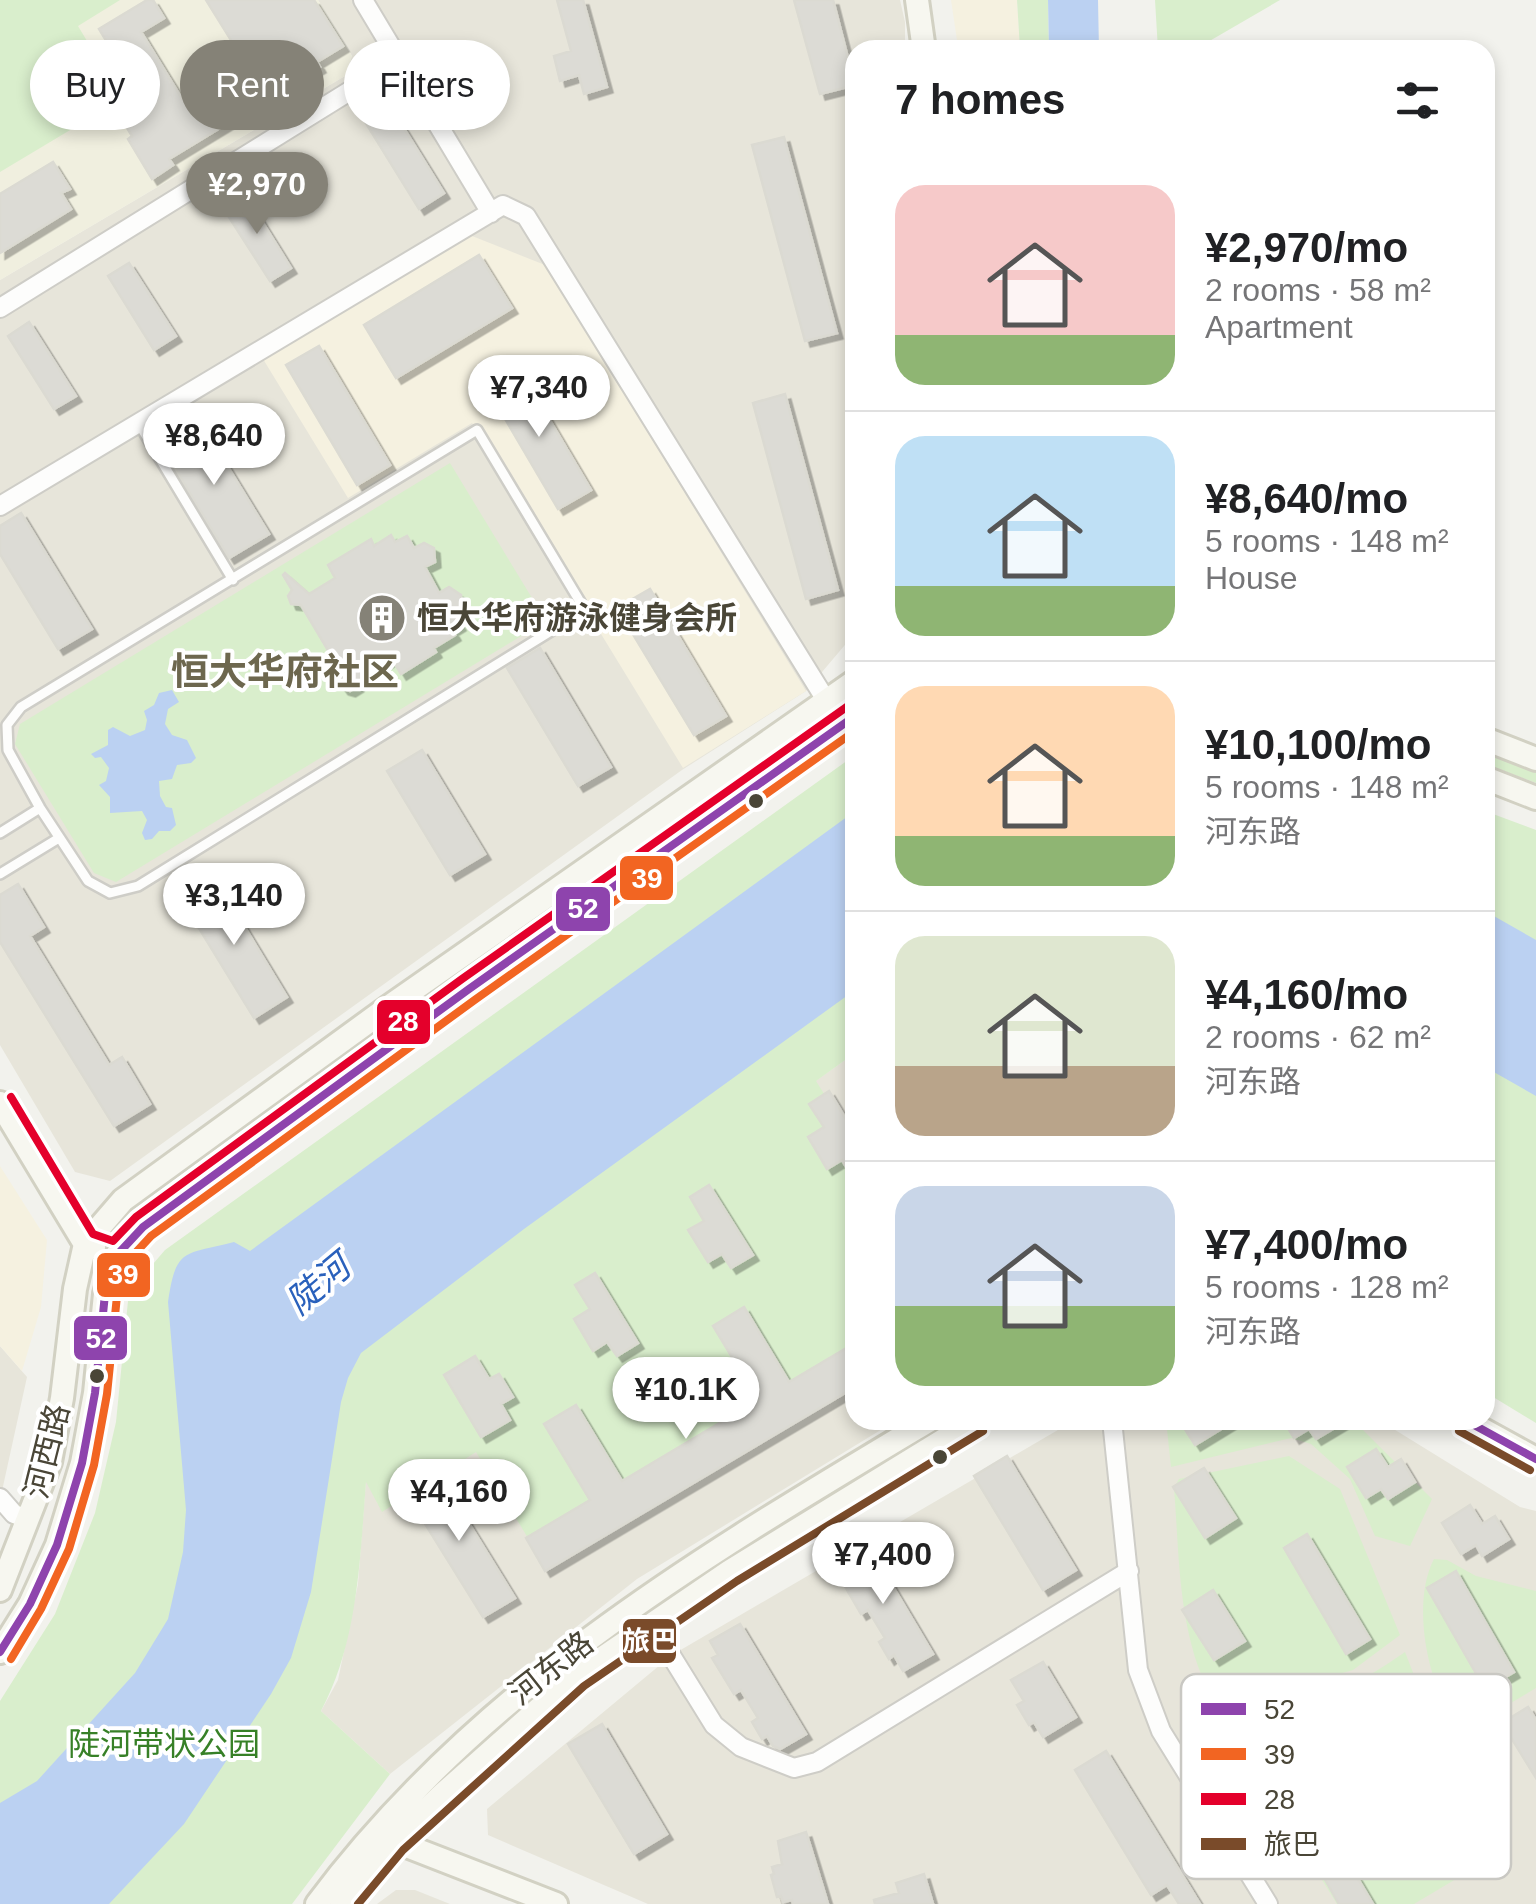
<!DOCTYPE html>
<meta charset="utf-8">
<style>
:root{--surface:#fff;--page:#f6f6f6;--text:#202124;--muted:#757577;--line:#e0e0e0;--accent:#858277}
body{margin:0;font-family:Arial,"Noto Sans SC",sans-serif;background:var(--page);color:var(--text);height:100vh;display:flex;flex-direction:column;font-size:38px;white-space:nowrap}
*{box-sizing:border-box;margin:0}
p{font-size:32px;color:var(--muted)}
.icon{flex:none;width:55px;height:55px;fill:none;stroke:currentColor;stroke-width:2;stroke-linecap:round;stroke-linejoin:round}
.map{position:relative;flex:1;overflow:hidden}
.details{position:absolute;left:845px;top:40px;width:650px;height:1390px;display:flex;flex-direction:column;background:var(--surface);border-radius:30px;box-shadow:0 5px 15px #0003}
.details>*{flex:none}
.guide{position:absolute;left:30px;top:40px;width:665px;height:90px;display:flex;gap:20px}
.price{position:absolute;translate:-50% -85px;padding:0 22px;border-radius:35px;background:#fff;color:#222;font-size:32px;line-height:65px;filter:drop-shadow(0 2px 5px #0008)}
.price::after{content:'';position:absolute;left:50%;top:60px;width:30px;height:22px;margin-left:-15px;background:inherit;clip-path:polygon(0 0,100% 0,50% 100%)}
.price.current{background:var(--accent);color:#fff}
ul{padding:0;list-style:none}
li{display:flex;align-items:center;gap:30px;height:250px;padding:0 50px}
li+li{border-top:2px solid var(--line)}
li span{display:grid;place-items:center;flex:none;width:280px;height:200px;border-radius:30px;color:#555}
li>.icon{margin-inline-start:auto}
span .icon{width:120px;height:120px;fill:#fffc;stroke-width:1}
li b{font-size:42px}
h2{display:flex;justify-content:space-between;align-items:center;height:120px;padding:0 50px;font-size:42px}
.pill{padding:0 35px;border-radius:45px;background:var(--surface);box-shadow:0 5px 15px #0003;font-size:35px;line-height:90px}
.pill.current{background:var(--accent);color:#fff}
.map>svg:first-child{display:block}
.residential{fill:#e7e5da}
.commercial{fill:#f5f1e0}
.education{fill:#f0efdf}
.green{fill:#d9eecc}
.water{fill:#bbd1f2}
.building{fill:#dcdbd5;stroke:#dbdad2;stroke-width:2.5;filter:url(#shadow)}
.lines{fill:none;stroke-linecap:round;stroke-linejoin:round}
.lane-casing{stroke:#cecdc7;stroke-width:14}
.street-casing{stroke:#cecdc7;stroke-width:22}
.secondary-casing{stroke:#d2d1c3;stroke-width:28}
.lane{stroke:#fdfdfc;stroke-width:9}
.street{stroke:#fdfdfc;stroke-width:18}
.secondary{stroke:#f7f7f0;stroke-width:22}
.bus-1-casing{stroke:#fff;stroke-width:15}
.bus-2-casing{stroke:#fff;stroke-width:15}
.bus-3-casing{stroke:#fff;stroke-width:15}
.bus-4-casing{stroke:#fff;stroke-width:15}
.bus-1{stroke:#8e44ad;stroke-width:8}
.bus-2{stroke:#f26522;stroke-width:8}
.bus-3{stroke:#e4002b;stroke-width:8}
.bus-4{stroke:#7a4b2a;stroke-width:8}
.bus-dot{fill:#4a4637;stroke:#fff;stroke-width:4}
.labels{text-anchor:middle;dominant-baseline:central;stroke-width:8;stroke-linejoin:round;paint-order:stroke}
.poi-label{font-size:32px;font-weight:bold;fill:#4a4637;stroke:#fff;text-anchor:start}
.street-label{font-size:32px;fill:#4a4637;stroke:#fff}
.park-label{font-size:32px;fill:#378027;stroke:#fff}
.water-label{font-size:35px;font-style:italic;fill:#2a61bc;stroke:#fff}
.quarter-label{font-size:38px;font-weight:bold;fill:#6d674e;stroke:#fff}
.key{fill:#fff;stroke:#c9c8c3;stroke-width:2.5}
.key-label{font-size:28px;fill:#4a4637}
.line-badge{stroke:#fff;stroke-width:4}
.badge-label{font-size:28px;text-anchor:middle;font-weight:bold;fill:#fff}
</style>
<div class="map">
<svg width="1536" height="1904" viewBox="0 0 1536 1904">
<defs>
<filter id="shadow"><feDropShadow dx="5.5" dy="5.5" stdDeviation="0" flood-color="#0004"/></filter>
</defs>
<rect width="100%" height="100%" fill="#f2f2ed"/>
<path class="residential" d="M318,0H900L905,22V50H855V633L806,691L682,770L110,1181L75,1172L0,1045V280L345,76L352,56Z
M855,1053V1420H897L637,1579L390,1774L321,1711L338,1680L358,1584L366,1480L418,1362Z
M0,1346L27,1377L0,1500Z
M1075,1420H1379L1520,1507L1536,1511V1904H648L488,1835L487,1809L672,1655Z
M396,1890H415L450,1904H377Z"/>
<path class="commercial" d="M951,0H1017L1020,49L958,47Z
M467,234L545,265L806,691L683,768L472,423L348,498L263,359Z
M0,1166L47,1240L41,1307L22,1371L0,1346Z"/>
<path class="education" d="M0,0H318L352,56L345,76L0,280Z"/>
<path class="green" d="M0,0H120L78,26L122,99L0,172Z
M1017,0H1048L1049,50H958V47L1020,49Z
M1155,0H1280L1194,50H1158Z
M450,463L546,621L116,882L94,873L15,744L20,724Z
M855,698V706L151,1210L146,1203Z
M1485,753L1536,773V783L1485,764Z
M855,755V1053L816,1081L855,1143V1353L537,1553L476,1452L382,1512L366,1482C360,1559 358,1642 321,1711L390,1774L292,1904H0V1701L55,1614L95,1513L116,1422L128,1301L141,1278L165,1250Z
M1485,811L1536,830V1423L1485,1392Z
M1166,1420H1353L1432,1499L1410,1546L1375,1536L1350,1479L1311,1444L1291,1438L1171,1467Z
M1289,1456L1340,1489L1400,1635L1353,1670L1322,1679L1213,1678L1201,1674C1178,1615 1179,1550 1174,1488L1179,1479Z
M1434,1559L1447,1560L1476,1576L1536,1591V1688L1464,1731C1428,1696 1410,1604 1434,1559Z
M1405,1652L1428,1711L1503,1851L1414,1904H1337L1227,1727L1212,1709L1210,1699L1214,1692C1240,1686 1260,1695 1286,1695C1339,1695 1363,1681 1405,1652Z"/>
<path class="water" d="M1048,0H1098L1099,50H1049Z
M172,690L179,702L168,709L165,724L172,735L187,740L196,758L191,763L177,765L172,779L159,781L160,796L166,807L172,808L176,825L170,831H159L152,839L145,840L142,833L147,820L142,811L110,813V797L99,785L106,781L109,768L101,757L95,758L91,754L108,745V730L113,727L130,736L145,730L147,720L144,711L154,705L159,693Z
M855,811V990L524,1229L361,1353L348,1378L341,1402L311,1592L291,1658L271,1694L184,1824L109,1904H0V1803L37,1781L135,1673L168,1619L183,1552L186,1510L168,1302C176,1247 184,1255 234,1242L250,1251Z
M1485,911L1536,940V1096L1485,1067Z"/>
<path class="building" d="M147,0H153L164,18L141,32L182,99L244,61L206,0H314L343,46L317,62L320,67L169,159L173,165L152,179L128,139L132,136L114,107L137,92L99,29Z
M557,0H583L607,87L584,94L579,75L560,81L554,56L571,51Z
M794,0H833L855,85L820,94Z
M387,101L444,193L419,209L362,117Z
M784,137L837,333L805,341L752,145Z
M53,162L70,189L61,193L71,209L0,253V194Z
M245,194L291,268L270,281L223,208Z
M479,255L512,308L396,378L364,325Z
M129,263L176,336L154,350L108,276Z
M29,322L76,396L54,409L8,336Z
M319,346L390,465L357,485L286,365Z
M520,370L591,490L558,509L488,390Z
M785,394L838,590L806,599L753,403Z
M198,418L269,534L229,558L159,442Z
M21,513L92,629L58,649L0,554V526Z
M391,535L395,542L407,536L414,548L424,543L434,548L435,562L425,567L439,593L449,587L461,595V605L451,611L460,625L452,630L455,635L434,648L436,652L401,674L392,659L359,679L358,686L350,691L343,689L338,682L341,672L301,605L291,604L288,596L292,590L283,575L285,573L309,594L335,578L328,565L371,539L374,546Z
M650,589L726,716L694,735L617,608Z
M540,648L611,767L578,786L507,668Z
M422,750L485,854L450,875L387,771Z
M215,878L287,997L254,1018L181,899Z
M18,884L44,927L30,936L109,1065L122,1057L150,1104L114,1126L0,942V895Z
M829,1091L855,1134V1182L842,1160L827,1169L808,1137L824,1127L809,1104Z
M709,1185L753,1255L731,1268L722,1254L708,1262L688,1230L704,1221L690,1197Z
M595,1273L638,1343L617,1356L607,1342L593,1351L574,1319L590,1309L575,1285Z
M744,1307L789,1382L855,1343V1387L545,1571L526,1538L590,1500L544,1424L576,1405L622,1481L758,1400L713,1326Z
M475,1356L489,1379L499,1374L513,1397L501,1404L510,1420L481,1437L444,1375Z
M1179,1420H1236L1195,1445Z
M1283,1420H1348L1316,1439L1309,1429L1294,1438Z
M1376,1449L1388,1467L1401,1459L1415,1482L1388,1499L1381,1489L1366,1498L1347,1467Z
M1007,1456L1076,1570L1043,1590L974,1476Z
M1204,1468L1236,1518L1205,1538L1173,1487Z
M436,1470L515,1598L483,1617L404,1490Z
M1470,1505L1482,1524L1495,1516L1509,1539L1482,1556L1476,1545L1461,1554L1442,1523Z
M1307,1534L1370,1639L1346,1654L1284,1548Z
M867,1543L933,1654L903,1671L894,1655L889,1659L879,1642L885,1638L868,1610L861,1614L840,1578L845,1575L837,1561Z
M1456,1571L1514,1672L1485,1689L1427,1588Z
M1213,1590L1245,1641L1214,1660L1182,1610Z
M740,1624L806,1734L780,1749L773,1746L767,1736L762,1739L752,1722L758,1718L741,1690L734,1694L712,1658L718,1655L710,1641Z
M1043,1662L1076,1717L1043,1737L1034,1722L1029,1725L1017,1705L1024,1701L1011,1680Z
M1528,1707L1536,1720V1778L1502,1723Z
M1262,1712L1334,1828L1329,1830L1373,1904H1339L1305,1845L1296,1850L1260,1788L1262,1787L1229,1731Z
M602,1724L667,1834L634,1854L568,1744Z
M1106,1751L1200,1904H1179L1167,1885L1151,1895L1075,1770Z
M806,1832L822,1884L828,1904H793L792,1900L783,1902L781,1896L777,1897L771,1875L774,1874L772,1867L782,1864L778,1841Z
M924,1874L933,1904H875L874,1900L899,1893L896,1883Z"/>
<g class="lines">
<g class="lane-casing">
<path id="lane" d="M139,424L233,580
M477,430L585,610L138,886L110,893L88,881L40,808L8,750L7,725L21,707Z
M0,833L40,808
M0,874L59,838"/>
</g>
<g class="street-casing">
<path id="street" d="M363,0L491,213
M0,308L398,61
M0,506L503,205L526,216L826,700
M1112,1420L1138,1670L1161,1731L1268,1904
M0,1498L14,1514L29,1519
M651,1623L714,1725L741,1747L794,1768L817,1762L1129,1571"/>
</g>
<g class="secondary-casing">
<path id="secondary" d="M917,0L924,50
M1485,739L1536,759
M1485,778L1536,798
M0,1103L85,1244L94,1247
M1465,1420L1536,1459
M0,1590L50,1462L62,1398L75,1289L85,1244L123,1200L387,1008L855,681
M0,1652L30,1604L57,1545L82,1463L95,1393L105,1294L116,1256L143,1227L469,989L855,716
M394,1841L556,1904
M317,1904C478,1688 703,1556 930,1420
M342,1904L394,1841L444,1793L576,1676L730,1571L976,1420"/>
</g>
<use href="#lane" class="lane"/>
<use href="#street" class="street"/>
<use href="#secondary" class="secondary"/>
<g class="bus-1-casing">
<path id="bus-1" d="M1465,1420L1536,1459
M0,1652L30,1604L57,1545L82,1463L95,1393L105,1294L116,1256L143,1227L469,989L855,716"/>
</g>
<g class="bus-2-casing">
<path id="bus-2" d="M11,1659L41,1609L69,1549L94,1465L107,1394L117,1296L127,1262L151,1236L476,999L855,731"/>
</g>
<g class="bus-3-casing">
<path id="bus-3" d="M11,1097L93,1234L113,1241L136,1217L462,979L848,706"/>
</g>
<g class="bus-4-casing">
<path id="bus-4" d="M1459,1431L1530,1470
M358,1904L403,1850L584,1686L737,1581L983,1431"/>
</g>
<use href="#bus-1" class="bus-1"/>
<use href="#bus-2" class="bus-2"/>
<use href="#bus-3" class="bus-3"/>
<use href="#bus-4" class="bus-4"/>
</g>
<defs>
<g id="building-disc" transform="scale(2.5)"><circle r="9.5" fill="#858277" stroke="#fff"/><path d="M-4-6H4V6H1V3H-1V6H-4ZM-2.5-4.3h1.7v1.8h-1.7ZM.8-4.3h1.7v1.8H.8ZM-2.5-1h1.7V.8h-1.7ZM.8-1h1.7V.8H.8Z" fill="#fff"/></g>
</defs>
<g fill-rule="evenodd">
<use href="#building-disc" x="382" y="618"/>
</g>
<g class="bus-dot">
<circle cx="756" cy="801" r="9"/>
<circle cx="97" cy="1376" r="9"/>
<circle cx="940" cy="1457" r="9"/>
</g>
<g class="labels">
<g class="poi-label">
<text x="417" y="618">恒大华府游泳健身会所</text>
</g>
<g class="street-label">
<text transform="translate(47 1451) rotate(-76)">河西路</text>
<text transform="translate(551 1668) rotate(-38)">河东路</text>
</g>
<g class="park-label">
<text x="164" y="1744">陡河带状公园</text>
</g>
<g class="water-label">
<text transform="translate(318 1284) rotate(-40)">陡河</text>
</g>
<g class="quarter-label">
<text x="285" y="672">恒大华府社区</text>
</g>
</g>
<rect x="1181" y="1674" width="330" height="205" rx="15" class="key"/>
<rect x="1201" y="1703" width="45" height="12" fill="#8e44ad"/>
<rect x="1201" y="1748" width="45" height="12" fill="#f26522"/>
<rect x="1201" y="1793" width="45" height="12" fill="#e4002b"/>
<rect x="1201" y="1838" width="45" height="12" fill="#7a4b2a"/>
<g class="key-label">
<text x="1264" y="1719">52</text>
<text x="1264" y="1764">39</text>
<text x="1264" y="1809">28</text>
<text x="1264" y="1854">旅巴</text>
</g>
<g class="line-badge">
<rect x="618" y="854" width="57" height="48" rx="10" fill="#f26522"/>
<rect x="554" y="885" width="58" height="48" rx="10" fill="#8e44ad"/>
<rect x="375" y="998" width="57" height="48" rx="10" fill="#e4002b"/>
<rect x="95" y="1251" width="57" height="48" rx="10" fill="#f26522"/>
<rect x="72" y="1314" width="57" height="48" rx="10" fill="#8e44ad"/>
<rect x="621" y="1617" width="57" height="48" rx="10" fill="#7a4b2a"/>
</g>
<g class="badge-label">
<text x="647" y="888">39</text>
<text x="583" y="918">52</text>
<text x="403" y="1031">28</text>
<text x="123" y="1284">39</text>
<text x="101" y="1348">52</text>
<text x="650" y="1651">旅巴</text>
</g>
</svg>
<b class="price current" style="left:257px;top:237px">¥2,970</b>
<b class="price" style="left:539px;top:440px">¥7,340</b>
<b class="price" style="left:214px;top:488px">¥8,640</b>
<b class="price" style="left:234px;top:948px">¥3,140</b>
<b class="price" style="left:686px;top:1442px">¥10.1K</b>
<b class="price" style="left:459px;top:1544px">¥4,160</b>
<b class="price" style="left:883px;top:1607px">¥7,400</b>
<div class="guide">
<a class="pill">Buy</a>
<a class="pill current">Rent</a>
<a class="pill">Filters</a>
</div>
<section class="details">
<h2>7 homes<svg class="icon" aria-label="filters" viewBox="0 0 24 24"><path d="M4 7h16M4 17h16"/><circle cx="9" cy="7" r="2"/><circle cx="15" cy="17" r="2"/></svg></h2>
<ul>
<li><span style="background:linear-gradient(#f6c9c9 75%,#8fb573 0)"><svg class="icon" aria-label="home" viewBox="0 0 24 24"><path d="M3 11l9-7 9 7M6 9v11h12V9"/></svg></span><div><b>¥2,970/mo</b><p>2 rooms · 58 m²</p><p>Apartment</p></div></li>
<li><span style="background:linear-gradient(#bfe0f5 75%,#8fb573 0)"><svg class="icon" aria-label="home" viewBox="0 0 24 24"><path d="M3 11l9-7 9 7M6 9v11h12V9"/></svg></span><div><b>¥8,640/mo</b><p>5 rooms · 148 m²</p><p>House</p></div></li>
<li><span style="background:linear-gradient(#ffd9b3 75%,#8fb573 0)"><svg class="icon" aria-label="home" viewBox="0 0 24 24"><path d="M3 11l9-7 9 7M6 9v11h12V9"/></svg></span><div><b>¥10,100/mo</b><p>5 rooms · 148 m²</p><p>河东路</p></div></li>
<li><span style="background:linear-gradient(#dfe7d0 65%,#b9a48a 0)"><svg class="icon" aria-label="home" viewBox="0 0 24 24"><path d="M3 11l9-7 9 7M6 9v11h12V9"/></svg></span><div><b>¥4,160/mo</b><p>2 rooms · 62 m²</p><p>河东路</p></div></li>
<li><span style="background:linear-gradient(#c9d6e8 60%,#8fb573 0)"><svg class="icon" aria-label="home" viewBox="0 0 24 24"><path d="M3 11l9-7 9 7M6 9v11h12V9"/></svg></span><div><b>¥7,400/mo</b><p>5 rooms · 128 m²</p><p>河东路</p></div></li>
</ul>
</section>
</div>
